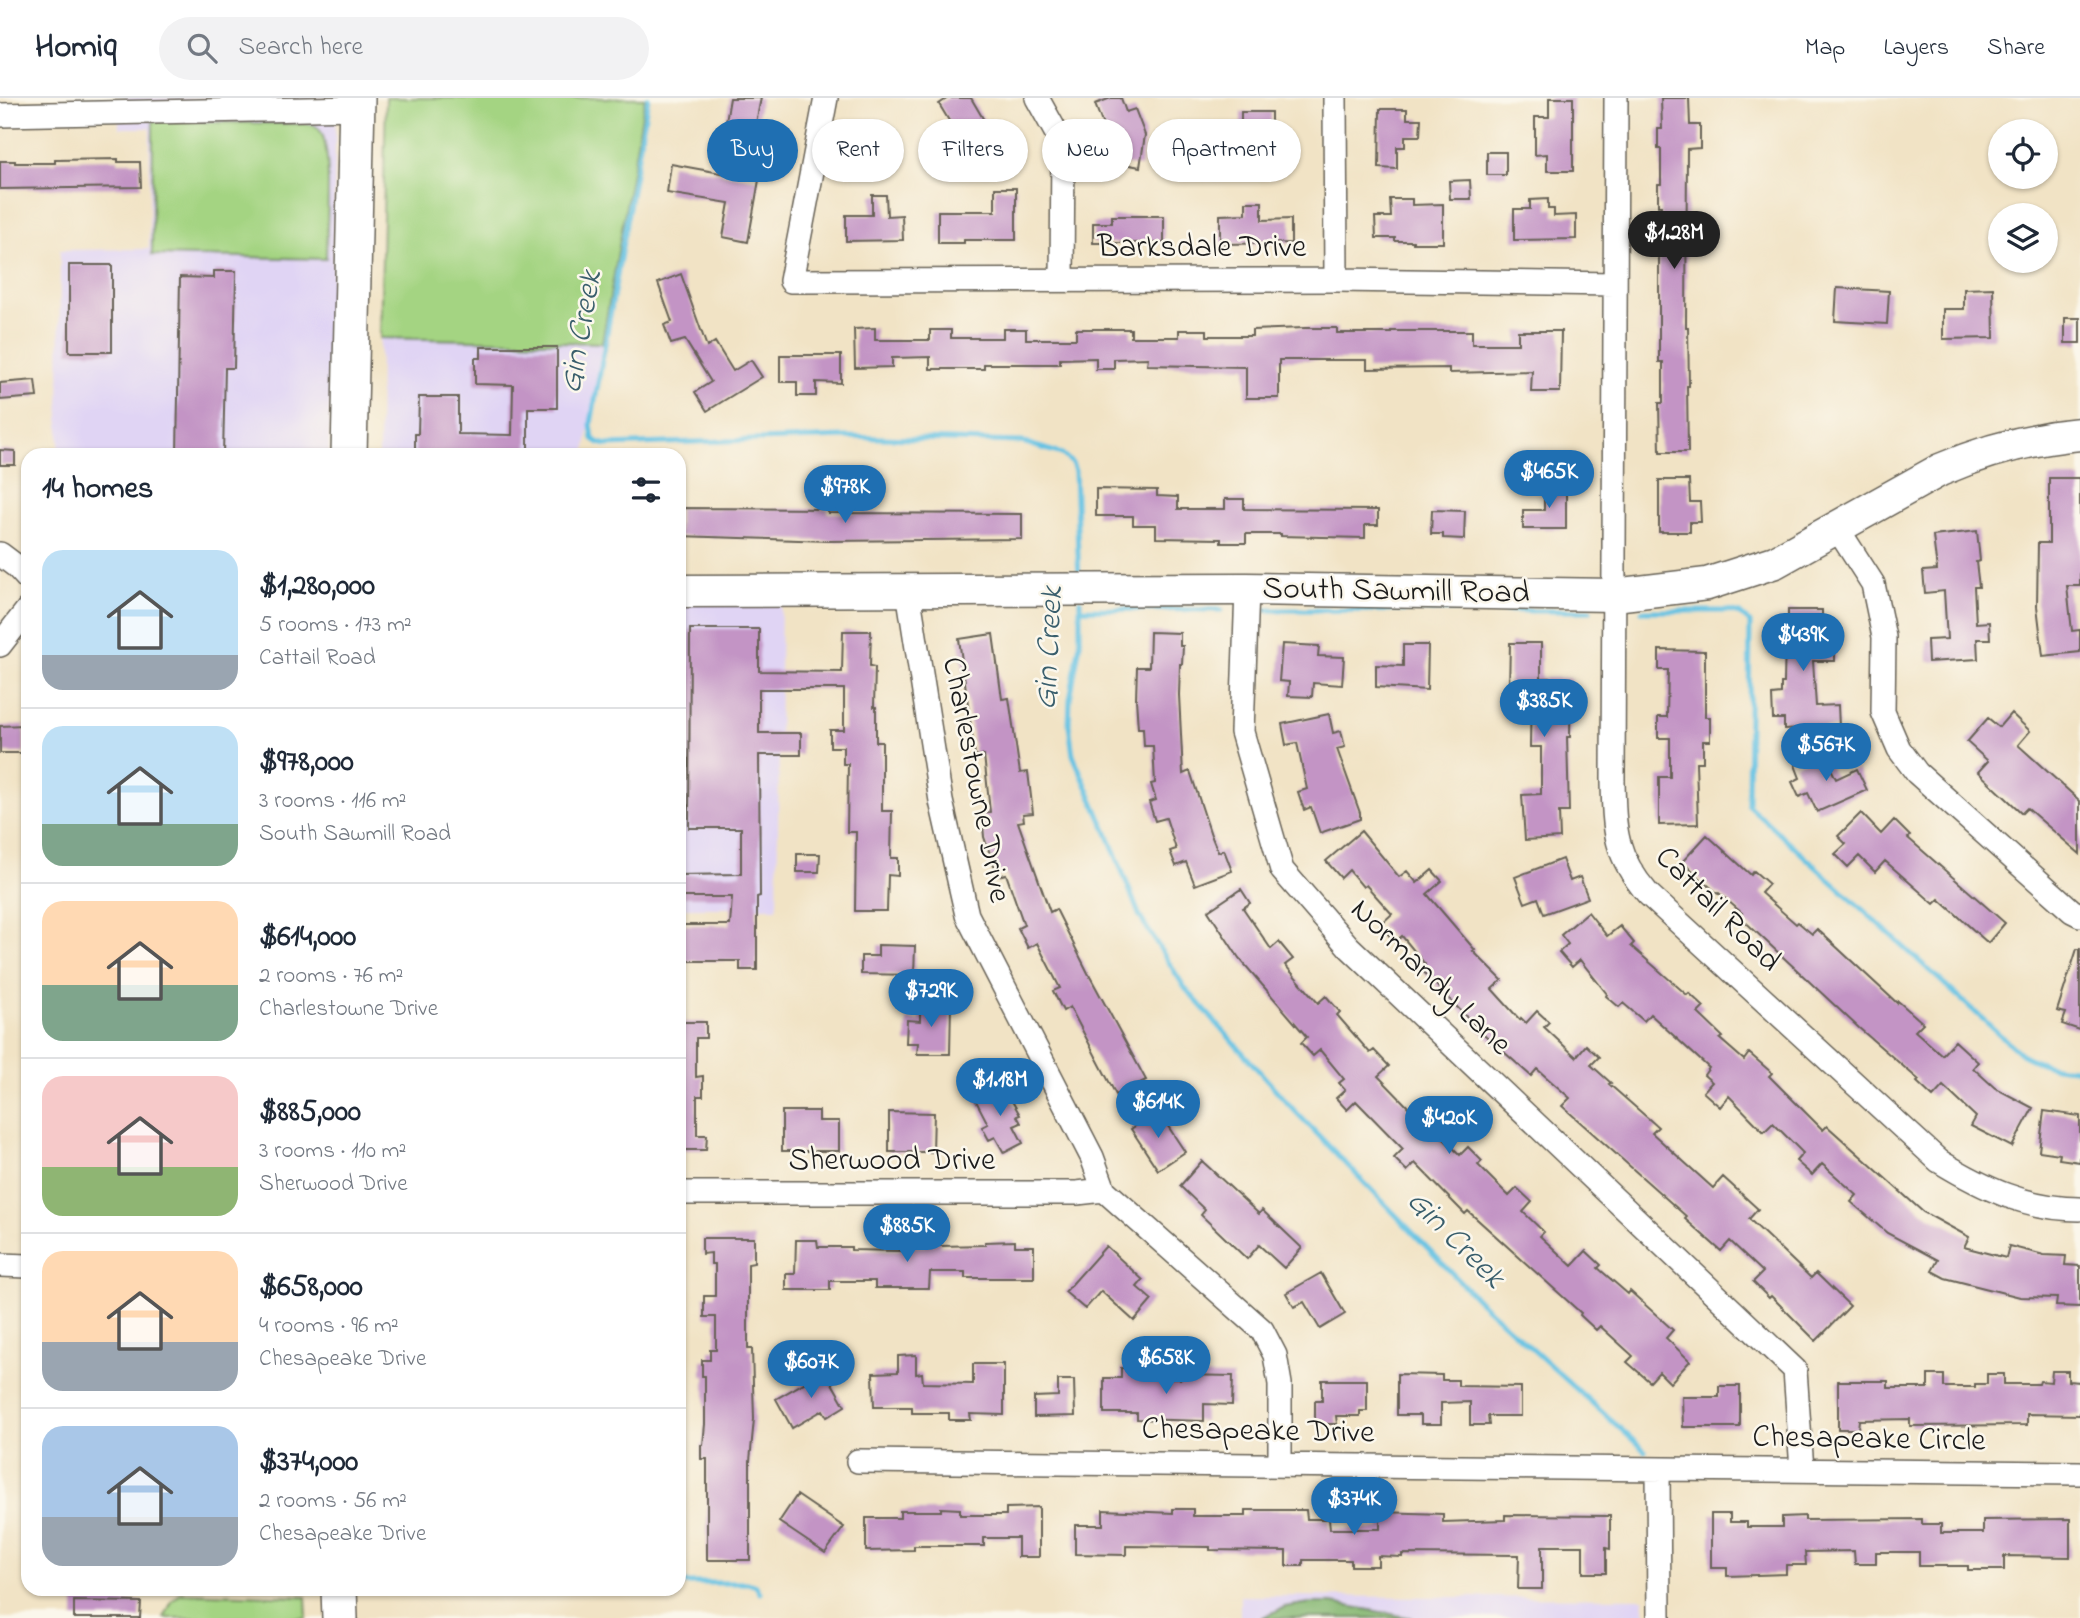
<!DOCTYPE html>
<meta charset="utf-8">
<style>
:root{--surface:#fff;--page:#f2f2f3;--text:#1f2937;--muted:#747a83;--line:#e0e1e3;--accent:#1f6fb2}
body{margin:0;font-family:"Indie Flower",sans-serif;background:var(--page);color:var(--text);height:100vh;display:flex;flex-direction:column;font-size:26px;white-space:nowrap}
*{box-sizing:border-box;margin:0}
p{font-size:23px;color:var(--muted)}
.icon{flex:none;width:38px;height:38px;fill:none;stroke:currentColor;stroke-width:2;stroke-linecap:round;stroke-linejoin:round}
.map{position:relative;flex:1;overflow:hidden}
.sheet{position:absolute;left:21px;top:350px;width:665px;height:1148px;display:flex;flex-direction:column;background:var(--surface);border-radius:21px;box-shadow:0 2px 5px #0004}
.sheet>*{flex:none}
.banner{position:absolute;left:707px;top:21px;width:665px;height:63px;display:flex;gap:14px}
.controls{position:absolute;left:1988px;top:21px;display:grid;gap:14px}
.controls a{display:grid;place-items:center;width:70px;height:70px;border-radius:50%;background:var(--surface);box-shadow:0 2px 5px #0004;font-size:35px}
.price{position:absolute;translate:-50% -60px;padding:0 16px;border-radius:24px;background:var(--accent);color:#fff;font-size:23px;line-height:46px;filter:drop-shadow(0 2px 4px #0008)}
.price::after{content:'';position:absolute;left:50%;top:42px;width:21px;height:16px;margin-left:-10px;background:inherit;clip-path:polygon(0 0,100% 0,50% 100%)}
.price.on{background:#222;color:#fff}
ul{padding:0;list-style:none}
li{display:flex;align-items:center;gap:21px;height:175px;padding:0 21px}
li+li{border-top:2px solid var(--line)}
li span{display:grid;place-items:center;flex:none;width:196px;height:140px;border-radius:21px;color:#555}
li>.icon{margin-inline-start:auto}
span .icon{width:84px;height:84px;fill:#fffc;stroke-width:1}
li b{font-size:30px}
h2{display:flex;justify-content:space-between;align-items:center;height:84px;padding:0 21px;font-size:30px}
.tag{padding:0 24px;border-radius:32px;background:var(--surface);box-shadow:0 2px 5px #0004;font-size:24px;line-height:63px}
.tag.on{background:var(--accent);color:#fff}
header{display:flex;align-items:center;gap:42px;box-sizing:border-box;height:98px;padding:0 35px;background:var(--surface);border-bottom:2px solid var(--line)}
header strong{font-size:33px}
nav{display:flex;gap:38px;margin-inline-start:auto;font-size:24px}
.search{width:490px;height:63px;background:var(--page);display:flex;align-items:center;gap:18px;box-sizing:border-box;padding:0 24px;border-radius:38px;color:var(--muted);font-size:26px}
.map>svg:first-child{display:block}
.built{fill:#e0d4f4}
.green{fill:#a4d482;stroke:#60784f;stroke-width:2}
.forest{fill:#83b670;stroke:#506946;stroke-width:2}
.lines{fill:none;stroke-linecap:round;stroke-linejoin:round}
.stream{stroke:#65c2e3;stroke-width:5}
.building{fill:#c394c5}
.street-casing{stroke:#676257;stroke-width:26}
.secondary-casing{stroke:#676257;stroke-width:35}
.primary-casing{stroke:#676257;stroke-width:38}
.street{stroke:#fff;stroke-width:23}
.secondary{stroke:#fff;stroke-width:32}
.primary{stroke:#fff;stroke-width:35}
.labels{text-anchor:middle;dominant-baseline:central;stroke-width:5;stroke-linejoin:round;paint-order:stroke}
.street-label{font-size:32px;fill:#1c1c1c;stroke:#fbf7ec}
.water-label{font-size:33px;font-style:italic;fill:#395e6c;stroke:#fbf7ec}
</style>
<header>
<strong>Homiq</strong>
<div class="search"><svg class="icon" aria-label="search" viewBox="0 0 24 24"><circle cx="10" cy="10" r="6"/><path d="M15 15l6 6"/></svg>Search here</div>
<nav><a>Map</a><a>Layers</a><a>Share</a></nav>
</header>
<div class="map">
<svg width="2080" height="1520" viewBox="0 0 2080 1520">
<rect width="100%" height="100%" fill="#fbf7ec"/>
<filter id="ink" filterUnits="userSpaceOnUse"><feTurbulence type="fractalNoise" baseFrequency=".0143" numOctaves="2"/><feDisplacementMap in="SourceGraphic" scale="14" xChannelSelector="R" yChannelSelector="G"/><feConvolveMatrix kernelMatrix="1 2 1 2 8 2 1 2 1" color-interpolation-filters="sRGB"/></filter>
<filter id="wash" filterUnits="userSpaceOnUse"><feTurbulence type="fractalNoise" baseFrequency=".00686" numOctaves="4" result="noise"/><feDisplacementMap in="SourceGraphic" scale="28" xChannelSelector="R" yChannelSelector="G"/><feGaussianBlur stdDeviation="1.57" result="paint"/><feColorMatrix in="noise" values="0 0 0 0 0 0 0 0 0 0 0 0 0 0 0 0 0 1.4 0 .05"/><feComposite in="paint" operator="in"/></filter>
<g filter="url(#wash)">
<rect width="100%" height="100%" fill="#f1e3c5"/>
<path class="built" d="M119,0H336L329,357H59L60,152L149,151L150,30H119Z
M380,240L602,245L585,357H379Z
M781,502L777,810H679V503Z
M1240,1498L1643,1500L1645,1520H1240Z"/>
<path class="green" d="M386,0H645L602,245L380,240Z
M153,23L308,26C314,27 318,28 321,34C333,55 326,133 326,161L152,157Z
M181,1495L306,1499L307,1520H164L172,1503Z"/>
<path class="forest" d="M1310,1505H1332L1413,1520H1261L1285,1509Z"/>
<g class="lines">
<path class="stream" d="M648,0L591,326L593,341L599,345L607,347L845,339L1022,344L1062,356L1072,365L1075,373L1079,483
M1080,503V545L1070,601L1069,627L1073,657L1108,737L1140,819L1185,890L1293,1011L1478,1202L1645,1353
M1080,511L1222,512
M1257,512L1590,513
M1642,513H1728L1740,516L1750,525L1748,707L2021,956C2041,967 2057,971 2080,971
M679,1485H748L756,1488L760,1495"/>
</g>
<g id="blocks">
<path class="building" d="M730,0H761L753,40L724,35Z
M948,0H971L995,41L969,56L939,6Z
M1111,0H1121L1126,14L1135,11L1145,37L1140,69L1104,62L1108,41L1095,6Z
M1549,0H1573V73H1547V56L1535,57V19H1549Z
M1661,0H1689L1690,27H1700V50L1687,51L1686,229H1688L1689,288H1687L1688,354H1660L1659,305H1663V264H1659V150H1661V108H1658V86H1661V51H1658V31H1662Z
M1380,11H1407V21H1421L1420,38H1405V49H1397V71L1379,70Z
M1241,14H1271V74H1238V66L1226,67V45H1241Z
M1487,54H1506V77H1487Z
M118,61V64H140L141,89L0,91V63H15V65H55V62Z
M671,66L759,82L748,144L723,139L729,105L667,95Z
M1470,82L1471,101H1450L1449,83Z
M995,90H1016V142H964V145H938V113H995Z
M872,97H886L887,118L902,117L903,142L846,143V117H872Z
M1390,101H1412V107L1443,106V145H1413V143H1395V140H1376L1375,119H1391Z
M1548,101V111H1554V118L1576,117V141L1514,142V111H1530V102Z
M1246,104H1262V122L1291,121V145L1220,146V117L1246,116Z
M1112,118H1164V145H1093V125H1112Z
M69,167H112V254H69Z
M214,173H236L234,270H225L223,357H177L180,179L214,180Z
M681,176L707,249L715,244L733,273L751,262L762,279L707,313L695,294L711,284L685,242L671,246L664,227L672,224L658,185Z
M1837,190L1889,193L1887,226L1835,223Z
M1993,190L1994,240L1943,241V211H1964V191Z
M2065,220H2080V245H2065Z
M875,230V242H930V232H951V240H1003V231H1026V241H1076V231H1131V239H1179V232H1207V238H1252V232L1305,230H1337V235H1391V233H1472V246H1518V233H1561L1560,294H1531L1532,273L1449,275V270L1367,271V262H1279V300H1246V269L1147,267L1148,260L1114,261V271H1096V260L1060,261V266H984V271H930V259L892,260V269L855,270L854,231Z
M481,249H557V310H528V357H415V336H418L419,299H458V336L512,337L513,287L475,286V260H481Z
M780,257H841V285L816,284V298H797V284H780Z
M35,282L37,299L0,302V285Z
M0,352L15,353V367H0Z
M2049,380H2080V488H2067L2072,533L2080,532V554L2043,558L2037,508L2038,445H2049Z
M1659,382H1689L1690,404H1700L1701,424H1690V434H1659Z
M1544,385H1566V431H1523V412H1544Z
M1096,391L1157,392V398L1178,399V411H1225V401H1244V411L1378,412V427H1365V440L1281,438V436H1246V445H1221V441L1156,440V427H1133V418H1096Z
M679,410L828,411V415L1022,416V441L828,443L679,438Z
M1432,412L1465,413L1464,441L1443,440V436H1431Z
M1977,433L1980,463L1976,464L1979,489H1974L1976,525L1989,524L1990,541H1977L1978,561L1928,564L1927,542L1947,541L1944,493L1925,495L1923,473L1937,472L1933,438Z
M1788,512H1822V542H1835V563H1813L1816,608L1838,607L1839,629L1784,632V621H1773L1772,597L1781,596V585H1784L1785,542H1777L1778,522H1788Z
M690,531H759V573L842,574L843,533H871L870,568L875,569L874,609H876V644H882V713H892L891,760H898V778L888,777L887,813H855L856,734H847L848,666H843V649H830V632H844V591H759V635H801V657H759L760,798L757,799V872H740V863H679V827H730L732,799H679V777L741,776V730H689Z
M1150,534L1180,535V548H1183L1182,566H1180L1179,597L1183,676L1190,673L1211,737L1218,754L1224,752L1232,773L1195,787L1186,764L1176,768L1170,753L1176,751L1166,720L1155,723L1149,704L1156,702L1151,686L1155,685L1153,648H1144L1143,630H1138L1136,601L1137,569H1149Z
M993,536L1002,601L1009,600L1020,675L1028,674L1033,715L1023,716L1024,723L1018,724L1050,814L1056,811L1088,875L1146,982L1116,997L1070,909L1063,913L1053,893L1060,890L1037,845L1028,850L1018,830L1024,827L1006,776L998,778L984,739L982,715L990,714L984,657L975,658L959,541Z
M1510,545H1541V580H1571L1570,639H1567L1569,714H1559L1560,740L1525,742L1522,697L1541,696V649H1530L1531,591H1509Z
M1282,546L1319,548L1318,558L1344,559L1342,587L1313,585L1312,599L1288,598L1289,584L1279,583Z
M1403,547H1428L1427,592L1376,589V567L1403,568Z
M1659,552L1705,553V619H1710V643H1703V664H1696L1698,726L1659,727V679H1670V640H1658V619H1667L1668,572H1659Z
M2011,615L2030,633L2018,647L2080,703V756L2027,710L2022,715L1978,674L1988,663L1967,644L1988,620L1999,629Z
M1329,616L1333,635L1341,633L1345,649L1337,651L1360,715V721L1320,735L1311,709L1304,712L1298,694L1307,691L1297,645L1286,647L1282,626Z
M24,627V655H0V628Z
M1823,654L1836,681L1857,671L1867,692L1817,714L1808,695L1799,699L1792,684L1800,680L1795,667Z
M1861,715L1881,736L1894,722L1910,738L1908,740L2005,825L1988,845L1939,801L1934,806L1885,763L1875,774L1859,758L1848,769L1835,756L1846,746L1838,738Z
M1361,733L1399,779L1407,773L1417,785L1432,772L1442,783L1427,796L1475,852L1473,853L1502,882L1492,891L1520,922L1521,920L1526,925L1537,913L1549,924L1544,929L1576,959L1586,947L1599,959L1591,967L1611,985L1609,986L1658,1029L1652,1035L1713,1090L1723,1079L1758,1111L1749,1121L1811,1180L1816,1175L1850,1208L1816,1243L1771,1198L1769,1200L1753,1184L1763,1174L1730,1143L1721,1153L1685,1121L1687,1119L1562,1008L1570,1000L1537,971L1531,978L1477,930L1420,870L1425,866L1402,838L1395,844L1380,827L1392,816L1366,787L1363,789L1349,772L1341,780L1326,763Z
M1707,737L1751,777L1754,773L1769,786L1761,795L1796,826L1798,824L1812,836L1817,831L1897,905L1898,903L1923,925L1915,933L1942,957L1955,943L1978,964L1973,970L1995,990L2033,1010L2012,1049L1971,1028L1976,1019L1943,988L1933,999L1917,984L1919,982L1859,930L1739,818L1742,815L1719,795L1718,796L1682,764Z
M797,756H820L819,774H797Z
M1562,761L1570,783L1580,779L1588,800L1544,816L1538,800L1525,805L1515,779Z
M1241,791L1250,805L1243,810L1271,851L1279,844L1293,861L1285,867L1318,905L1326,898L1340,914L1337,917L1370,955L1374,952L1389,968L1378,978L1413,1014L1424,1002L1440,1018L1431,1028L1460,1057L1468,1049L1482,1063L1478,1067L1509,1098L1517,1090L1532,1104L1523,1114L1544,1134L1540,1138L1572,1168L1586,1153L1601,1167L1598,1170L1628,1196L1630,1193L1673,1232L1666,1240L1690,1263L1670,1285L1659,1274L1650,1284L1627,1264L1633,1258L1600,1228L1596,1232L1580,1217L1581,1215L1468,1113L1465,1116L1415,1065L1407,1073L1394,1060L1403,1051L1356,1003L1347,1012L1336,1000L1345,992L1339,985L1344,981L1320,952L1313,958L1301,945L1307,939L1239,860L1208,813Z
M1588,814L1607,838L1620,828L1634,845L1631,848L1687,897L1689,895L1704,909L1698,915L1723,939L1720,941L1744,962L1749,955L1772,975L1769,978L1823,1032L1827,1028L1923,1114L1969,1139L1964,1149L2006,1160L2009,1148L2044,1157L2066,1158L2065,1167L2080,1168V1209L2056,1208L2057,1200L2020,1199L1945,1180L1932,1173L1938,1162L1887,1135L1851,1104L1857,1097L1822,1066L1812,1077L1796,1063L1803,1055L1773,1025L1764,1034L1729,998L1720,1009L1703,994L1712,984L1704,977L1709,970L1650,916L1644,923L1623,905L1619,909L1606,898L1607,896L1580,862L1572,869L1559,854L1568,846L1561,837Z
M878,847L915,848L914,877L861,876V858H878Z
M2077,851H2080V932L2062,926L2066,915L2057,913Z
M920,905H951L950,956H917L918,945H906L907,922L920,923Z
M679,924H706V940H696V979L703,978V998H697V1037H707L706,1052H679Z
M1000,987L1006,997L1008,996L1020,1017L1017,1018L1021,1025L1014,1028L1023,1045L1004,1055L995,1039L989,1042L982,1029L988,1026L975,1001Z
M782,1013H819V1023H839V1053H782Z
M1158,1013L1185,1054L1158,1072L1131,1031Z
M2044,1013L2080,1018V1064L2059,1061L2060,1056L2039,1053Z
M889,1014L934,1015L933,1054H889Z
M1202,1063L1259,1116L1262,1112L1302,1150L1284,1170L1259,1147L1247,1161L1201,1117L1205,1112L1180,1088Z
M702,1140H754V1165L748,1166V1251H752L754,1321L750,1363V1462H707V1361H701V1347H703L705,1326V1278H702V1262H710V1252H716V1219H704V1198H715V1166H711V1155L702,1156Z
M796,1142H817L818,1149H851V1152L900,1153V1148H925L926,1143H940V1148L985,1147V1144L1015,1143V1148H1034V1180H965V1174H930L929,1190H875V1183H830V1192H786V1176H795Z
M1106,1148L1143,1182L1137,1189L1152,1202L1134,1223L1101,1193L1085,1211L1065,1194Z
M1321,1175L1345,1216L1320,1231L1304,1204L1294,1209L1286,1195Z
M916,1257V1276L922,1275L923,1285L973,1286V1266H1004V1317L970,1316L971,1322H949V1315H912V1309H874L873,1275L898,1274V1258Z
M1121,1270H1137V1280L1181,1281V1277L1233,1278L1232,1307L1204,1306V1323L1137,1321V1315H1104V1280H1121Z
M825,1273L845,1308L827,1319L823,1312L792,1330L776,1301Z
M2052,1273H2068V1283L2080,1284V1317L2027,1316V1327L1910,1328V1321L1859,1322L1858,1331H1838V1283H1888V1290H1928V1277H1944V1289H1975V1286H1987V1276H2004V1286H2039L2040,1283L2051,1284Z
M1397,1276L1442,1277V1282H1458V1288L1521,1289V1318H1488L1489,1327H1470V1304L1441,1305V1326H1421V1317H1397Z
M1058,1282H1074L1075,1318L1034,1319V1299L1058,1298Z
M1322,1282H1367V1313H1360V1318H1336L1337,1326H1315V1303H1322Z
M1719,1288H1740V1329H1683L1682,1299H1719Z
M797,1397L844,1429L825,1455L779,1424Z
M1039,1409V1459H1018V1440H984V1448H914V1452L866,1453V1420H900V1413H941V1410L960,1411V1417H1006V1410Z
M1173,1411H1193V1418H1246V1412H1306L1307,1421H1329L1330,1431H1380V1414L1443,1416V1424L1505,1422V1417L1610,1418V1451L1606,1450V1475H1583V1448H1542V1491H1518L1519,1457L1402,1456V1459L1378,1458V1468H1351V1462H1303V1468H1286V1453L1210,1452V1449L1126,1448V1457L1075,1456V1427H1103V1412L1173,1415Z
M1711,1416H1730V1424H1747V1429H1782V1419L1805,1418V1422L1922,1421V1426H1941V1435H1983V1422L2070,1421V1459L2004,1458V1472H1968V1468H1919V1454H1876V1466H1855L1854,1453L1805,1454L1806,1467H1786V1476L1727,1478V1470H1711Z
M74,1503L141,1504L140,1520H74Z"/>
</g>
</g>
<g filter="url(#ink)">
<use href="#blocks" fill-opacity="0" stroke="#676257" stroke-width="2"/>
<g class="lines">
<g class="street-casing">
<path id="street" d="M826,0L791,183L1336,182L1614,186
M1037,0L1063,47L1062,182
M1335,0L1336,182
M1616,0L1613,683C1614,733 1615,758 1648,796L1939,1063C1983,1090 2027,1111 2080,1111
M0,17L357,10
M1837,430L1873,486L1884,539L1883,614L1899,651L1917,675L2072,813L2080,817
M0,456L16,468L28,481
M1247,491L1242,634L1282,772L1349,849L1795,1272L1802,1372
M908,493L941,703L967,817L1092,1059L1104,1092L1262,1232L1275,1257L1280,1286V1366
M0,547L28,511
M679,1095H1077L1104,1092
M0,1167L28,1168
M858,1363L2080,1375
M1658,1371L1659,1520"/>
</g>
<g class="secondary-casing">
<path id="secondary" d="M679,493L1247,491L1614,497L1707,486L1775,464L1940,372C1984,353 2032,340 2080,336"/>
</g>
<g class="primary-casing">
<path id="primary" d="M349,357L357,0
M339,1491L340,1520"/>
</g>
<use href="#street" class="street"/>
<use href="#secondary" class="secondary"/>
<use href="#primary" class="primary"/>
</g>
</g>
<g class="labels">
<g class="street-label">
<text x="1202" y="150">Barksdale Drive</text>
<text transform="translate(1396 494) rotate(1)">South Sawmill Road</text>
<text transform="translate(975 682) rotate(79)">Charlestowne Drive</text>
<text transform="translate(1717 812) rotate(45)">Cattail Road</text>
<text transform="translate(1430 880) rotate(44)">Normandy Lane</text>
<text x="892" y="1063">Sherwood Drive</text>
<text transform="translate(1258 1334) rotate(1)">Chesapeake Drive</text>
<text transform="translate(1869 1342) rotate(1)">Chesapeake Circle</text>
</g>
<g class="water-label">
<text transform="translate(582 234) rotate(-80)">Gin Creek</text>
<text transform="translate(1050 550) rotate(-87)">Gin Creek</text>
<text transform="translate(1455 1142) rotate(45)">Gin Creek</text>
</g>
</g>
</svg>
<div class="controls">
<a><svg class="icon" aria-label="locate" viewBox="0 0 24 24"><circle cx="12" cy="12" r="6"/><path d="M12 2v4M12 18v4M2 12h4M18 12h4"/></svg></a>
<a><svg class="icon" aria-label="layers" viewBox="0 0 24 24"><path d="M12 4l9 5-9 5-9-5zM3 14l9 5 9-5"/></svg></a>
</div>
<b class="price on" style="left:1674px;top:173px">$1.28M</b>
<b class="price" style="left:1549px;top:412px">$465K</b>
<b class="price" style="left:845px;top:427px">$978K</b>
<b class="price" style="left:1803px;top:575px">$439K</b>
<b class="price" style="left:1544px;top:641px">$385K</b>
<b class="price" style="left:1826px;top:685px">$567K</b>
<b class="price" style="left:931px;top:931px">$729K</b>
<b class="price" style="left:1000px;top:1020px">$1.18M</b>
<b class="price" style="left:1158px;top:1042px">$614K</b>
<b class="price" style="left:1449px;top:1058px">$420K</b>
<b class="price" style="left:907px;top:1166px">$885K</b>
<b class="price" style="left:1166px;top:1298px">$658K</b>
<b class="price" style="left:811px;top:1302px">$607K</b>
<b class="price" style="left:1354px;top:1439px">$374K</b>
<div class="banner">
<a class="tag on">Buy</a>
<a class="tag">Rent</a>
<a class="tag">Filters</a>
<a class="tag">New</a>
<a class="tag">Apartment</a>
</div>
<section class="sheet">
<h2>14 homes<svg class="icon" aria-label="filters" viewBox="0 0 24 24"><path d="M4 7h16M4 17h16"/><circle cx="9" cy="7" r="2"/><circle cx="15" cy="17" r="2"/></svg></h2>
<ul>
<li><span style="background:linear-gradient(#bfe0f5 75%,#9aa5b1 0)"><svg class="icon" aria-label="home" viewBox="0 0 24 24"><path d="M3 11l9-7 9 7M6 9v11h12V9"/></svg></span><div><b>$1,280,000</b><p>5 rooms · 173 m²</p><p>Cattail Road</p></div></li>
<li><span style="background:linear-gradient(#bfe0f5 70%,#7fa58c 0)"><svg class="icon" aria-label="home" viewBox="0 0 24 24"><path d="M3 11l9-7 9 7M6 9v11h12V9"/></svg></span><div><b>$978,000</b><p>3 rooms · 116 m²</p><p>South Sawmill Road</p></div></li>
<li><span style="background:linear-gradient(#ffd9b3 60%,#7fa58c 0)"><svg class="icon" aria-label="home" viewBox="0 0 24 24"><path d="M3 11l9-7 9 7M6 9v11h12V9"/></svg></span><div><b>$614,000</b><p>2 rooms · 76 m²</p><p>Charlestowne Drive</p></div></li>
<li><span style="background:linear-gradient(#f6c9c9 65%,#8fb573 0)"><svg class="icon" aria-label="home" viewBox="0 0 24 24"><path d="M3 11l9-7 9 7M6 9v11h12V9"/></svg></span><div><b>$885,000</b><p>3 rooms · 110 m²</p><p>Sherwood Drive</p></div></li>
<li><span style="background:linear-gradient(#ffd9b3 65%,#9aa5b1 0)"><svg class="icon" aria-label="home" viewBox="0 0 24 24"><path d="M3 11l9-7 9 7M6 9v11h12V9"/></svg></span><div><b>$658,000</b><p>4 rooms · 96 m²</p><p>Chesapeake Drive</p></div></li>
<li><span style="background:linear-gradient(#a9c7e8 65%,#9aa5b1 0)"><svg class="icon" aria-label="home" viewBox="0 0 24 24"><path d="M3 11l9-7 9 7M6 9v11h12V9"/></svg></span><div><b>$374,000</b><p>2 rooms · 56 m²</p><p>Chesapeake Drive</p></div></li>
</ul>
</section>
</div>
